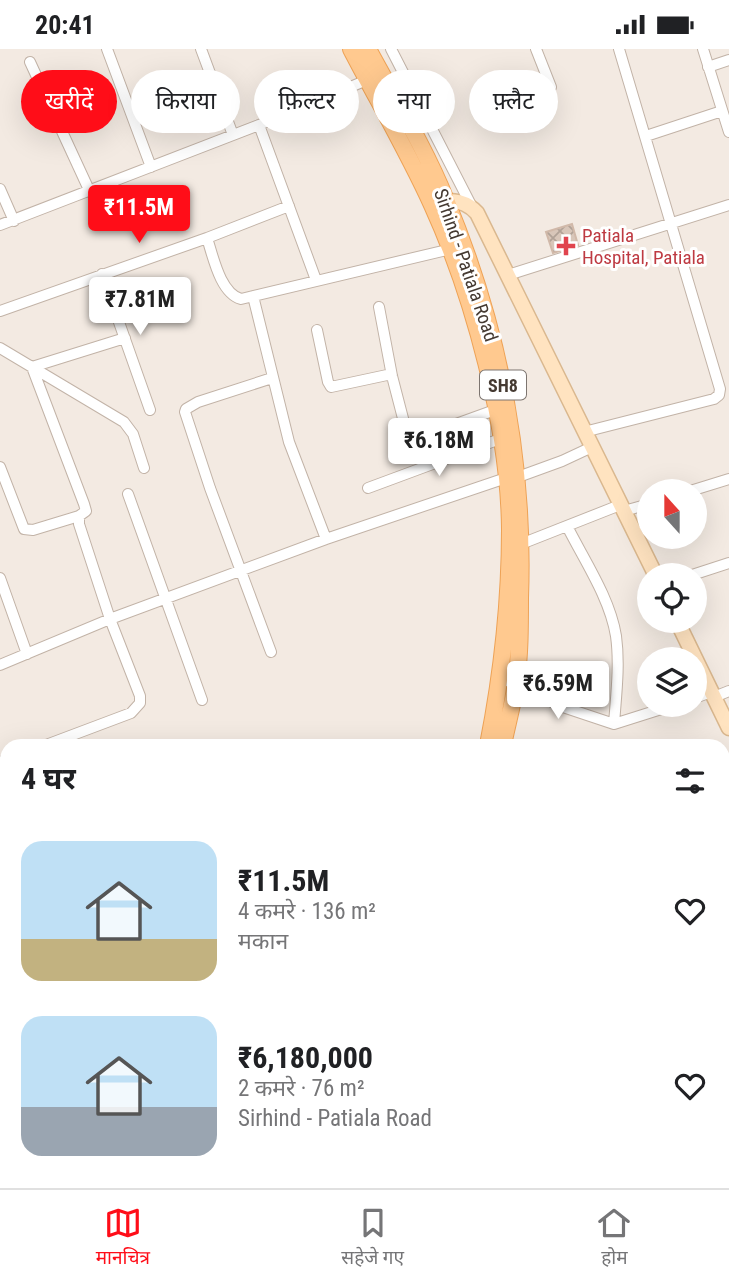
<!DOCTYPE html>
<html lang="hi">
<meta charset="utf-8">
<style>
:root{--surface:#fff;--page:#f6f6f6;--text:#202124;--muted:#757577;--line:#e0e0e0;--accent:#ff0d18}
body{margin:0;font-family:"Roboto Condensed","Noto Sans Devanagari",sans-serif;background:var(--page);color:var(--text);height:100vh;display:flex;flex-direction:column;font-size:26px;white-space:nowrap}
*{box-sizing:border-box;margin:0}
p{font-size:23px;color:var(--muted)}
.icon{flex:none;width:38px;height:38px;fill:none;stroke:currentColor;stroke-width:2;stroke-linecap:round;stroke-linejoin:round}
.map{position:relative;flex:1;overflow:hidden}
.details{position:absolute;left:0px;top:690px;width:730px;height:450px;display:flex;flex-direction:column;background:var(--surface);border-radius:21px 21px 0 0;box-shadow:0 7px 28px #0002}
.details>*{flex:none}
.hud{position:absolute;left:21px;top:21px;width:688px;height:63px;display:flex;gap:14px}
.needle{width:46px;rotate:339deg}
.buttons{position:absolute;left:637px;top:430px;display:grid;gap:14px}
.buttons a{display:grid;place-items:center;width:70px;height:70px;border-radius:50%;background:var(--surface);box-shadow:0 7px 28px #0002;font-size:35px}
.price{position:absolute;translate:-50% -60px;padding:0 16px;border-radius:7px;background:#fff;color:#222;font-size:23px;line-height:46px;filter:drop-shadow(0 2px 4px #0008)}
.price::after{content:'';position:absolute;left:50%;top:42px;width:21px;height:16px;margin-left:-10px;background:inherit;clip-path:polygon(0 0,100% 0,50% 100%)}
.price.selected{background:var(--accent);color:#fff}
ul{padding:0;list-style:none}
li{display:flex;align-items:center;gap:21px;height:175px;padding:0 21px}
li span{display:grid;place-items:center;flex:none;width:196px;height:140px;border-radius:21px;color:#555}
li>.icon{margin-inline-start:auto}
span .icon{width:84px;height:84px;fill:#fffc;stroke-width:1}
li b{font-size:30px}
h2{display:flex;justify-content:space-between;align-items:center;height:84px;padding:0 21px;font-size:30px}
.chip{padding:0 24px;border-radius:32px;background:var(--surface);box-shadow:0 7px 28px #0002;font-size:24px;line-height:63px}
.chip.selected{background:var(--accent);color:#fff}
.status{display:flex;justify-content:space-between;align-items:center;height:49px;padding:0 35px;background:var(--surface);direction:ltr}
.status svg{height:19px;fill:currentColor}
.dock{display:flex;justify-content:space-around;align-items:center;height:98px;border-top:2px solid var(--line);background:var(--surface);font-size:19px;color:var(--muted)}
.dock a{display:grid;justify-items:center;gap:4px}
.dock .selected{color:var(--accent)}
.map>svg:first-child{display:block}
.building{fill:url(#building-cross-hatch);stroke:#d1b9a9;stroke-width:2}
.lines{fill:none;stroke-linecap:round;stroke-linejoin:round}
.street-casing{stroke:#c2b3a7;stroke-width:12}
.secondary-casing{stroke:#dab88f;stroke-width:17}
.primary-casing{stroke:#eea255;stroke-width:18}
.street{stroke:#fff;stroke-width:10}
.secondary{stroke:#ffe3c0;stroke-width:14}
.primary{stroke:#ffc98f;stroke-width:16}
.health-dot{fill:#e0444e;stroke:#fff;stroke-width:2.5}
.labels{text-anchor:middle;dominant-baseline:central;stroke-width:6;stroke-linejoin:round;paint-order:stroke}
.shield{fill:#fff;stroke:#7d7570;stroke-width:2}
.shield-label{font-size:18px;font-weight:bold;fill:#453a32}
.health-label{font-size:19px;fill:#be3a42;stroke:#fff;text-anchor:start}
.street-label{font-size:19px;fill:#453a32;stroke:#fff}
</style>
<div class="status"><b>20:41</b><svg viewBox="0 0 49 12"><path d="M0 12V9h3v3zM5 12V6h3v6zM10 12V3h3v9zM15 12V0h3v12zM26 1h20v11H26zM47 4h2v5h-2z"/></svg></div>
<div class="map">
<svg width="729" height="1139" viewBox="0 0 729 1139">
<defs>
<pattern id="building-cross-hatch" width="8" height="8" patternUnits="userSpaceOnUse" patternTransform="scale(1.75)"><rect width="8" height="8" fill="#d8c6b9"/><path d="M0 0l8 8M0 8l8-8" fill="none" stroke="#b1a297"/></pattern>
</defs>
<rect width="100%" height="100%" fill="#f3eae2"/>
<path class="building" d="M572,175L578,196L553,204L546,183Z"/>
<g class="lines">
<g class="street-casing">
<path id="street" d="M107,0L151,118
M201,0L233,86
M391,0L472,158
M536,0L551,38
M703,0L729,83
M30,13L90,143
M708,18L729,11
M259,76L316,231
M646,87L722,62
M0,140L14,172
M0,176L259,76L367,31
M207,189C213,207 220,244 241,250L451,200
M102,225L150,361
M508,226L729,156
M253,247L289,393L326,490
M379,258L392,327L406,381L411,389L423,387L495,361
M0,262L207,189L289,157
M317,281L328,333L331,338L387,326L392,327
M0,299L124,373L133,385L144,419
M584,383L714,350L719,346L720,340L619,0
M0,418L24,480L33,481L79,467
M518,428L562,412L592,398
M368,439L500,390
M687,443L729,430
M128,445L202,651
M624,462L649,455
M567,477C584,511 610,549 616,587C620,616 616,647 614,675
M521,495L620,456
M689,527L729,514
M0,529L27,605
M271,603L210,439L185,363L186,360L198,353L272,329
M0,616L110,570L326,490L506,429
M501,629L563,658L614,675L674,656
M714,648L729,642
M695,649L711,643
M46,696L131,664L140,654V647L110,570L79,475V467L86,462L84,455L32,318L125,289
M0,713L7,711
M0,722L7,741
M723,820L729,817
M0,904L7,901
M723,932L729,935
M0,960L7,978
M0,1004L7,1002
M723,1050L729,1051
M0,1097L7,1098
M723,1115L729,1116
M168,1132L171,1139
M546,1139L547,1132
M612,1139L613,1132
M658,1139L659,1132"/>
</g>
<g class="secondary-casing">
<path id="secondary" d="M439,153C453,150 467,153 477,164L656,527
M677,572L729,679"/>
</g>
<g class="primary-casing">
<path id="primary" d="M351,0C378,52 408,103 432,156C474,248 509,379 510,480C510,553 502,625 488,696
M368,0C395,50 425,99 446,151C499,279 525,411 520,549C520,578 520,606 516,634C513,655 507,676 503,696
M390,1139L392,1132
M404,1139L406,1132"/>
</g>
<use href="#street" class="street"/>
<use href="#secondary" class="secondary"/>
<use href="#primary" class="primary"/>
</g>
<path class="health-dot" d="M562.5 186.5h7v7h7v7h-7v7h-7v-7h-7v-7h7z"/>
<g class="labels">
<rect class="shield" x="480" y="321.5" width="46" height="29" rx="5"/>
<g class="shield-label">
<text x="503" y="336">SH8</text>
</g>
<g class="health-label">
<text x="582" y="186">Patiala<tspan x="582" dy="22">Hospital, Patiala</tspan></text>
</g>
<g class="street-label">
<text transform="translate(466 216) rotate(71)">Sirhind - Patiala Road</text>
</g>
</g>
</svg>
<div class="buttons">
<a><svg class="needle" viewBox="-14 -14 28 28"><path d="M0-13l5 13h-10z" fill="#e53935"/><path d="M0 13l5-13h-10z" fill="#757577"/></svg></a>
<a><svg class="icon" aria-label="locate" viewBox="0 0 24 24"><circle cx="12" cy="12" r="6"/><path d="M12 2v4M12 18v4M2 12h4M18 12h4"/></svg></a>
<a><svg class="icon" aria-label="layers" viewBox="0 0 24 24"><path d="M12 4l9 5-9 5-9-5zM3 14l9 5 9-5"/></svg></a>
</div>
<b class="price selected" style="left:139px;top:196px">₹11.5M</b>
<b class="price" style="left:140px;top:288px">₹7.81M</b>
<b class="price" style="left:439px;top:429px">₹6.18M</b>
<b class="price" style="left:558px;top:672px">₹6.59M</b>
<div class="hud">
<a class="chip selected">खरीदें</a>
<a class="chip">किराया</a>
<a class="chip">फ़िल्टर</a>
<a class="chip">नया</a>
<a class="chip">फ़्लैट</a>
</div>
<section class="details">
<h2>4 घर<svg class="icon" aria-label="filters" viewBox="0 0 24 24"><path d="M4 7h16M4 17h16"/><circle cx="9" cy="7" r="2"/><circle cx="15" cy="17" r="2"/></svg></h2>
<ul>
<li><span style="background:linear-gradient(#bfe0f5 70%,#c2b280 0)"><svg class="icon" aria-label="home" viewBox="0 0 24 24"><path d="M3 11l9-7 9 7M6 9v11h12V9"/></svg></span><div><b>₹11.5M</b><p>4 कमरे · 136 m²</p><p>मकान</p></div><svg class="icon" aria-label="heart" viewBox="0 0 24 24"><path d="M12 20l-8-8c-3-5 5-10 8-4 3-6 11-1 8 4z"/></svg></li>
<li><span style="background:linear-gradient(#bfe0f5 65%,#9aa5b1 0)"><svg class="icon" aria-label="home" viewBox="0 0 24 24"><path d="M3 11l9-7 9 7M6 9v11h12V9"/></svg></span><div><b>₹6,180,000</b><p>2 कमरे · 76 m²</p><p>Sirhind - Patiala Road</p></div><svg class="icon" aria-label="heart" viewBox="0 0 24 24"><path d="M12 20l-8-8c-3-5 5-10 8-4 3-6 11-1 8 4z"/></svg></li>
</ul>
</section>
</div>
<nav class="dock">
<a class="selected"><svg class="icon" aria-label="map" viewBox="0 0 24 24"><path d="M3 6l6-2 6 2 6-2v14l-6 2-6-2-6 2zM9 4v14M15 6v14"/></svg>मानचित्र</a>
<a><svg class="icon" aria-label="saved" viewBox="0 0 24 24"><path d="M7 4h10v16l-5-4-5 4z"/></svg>सहेजे गए</a>
<a><svg class="icon" aria-label="home" viewBox="0 0 24 24"><path d="M3 11l9-7 9 7M6 9v11h12V9"/></svg>होम</a>
</nav>
